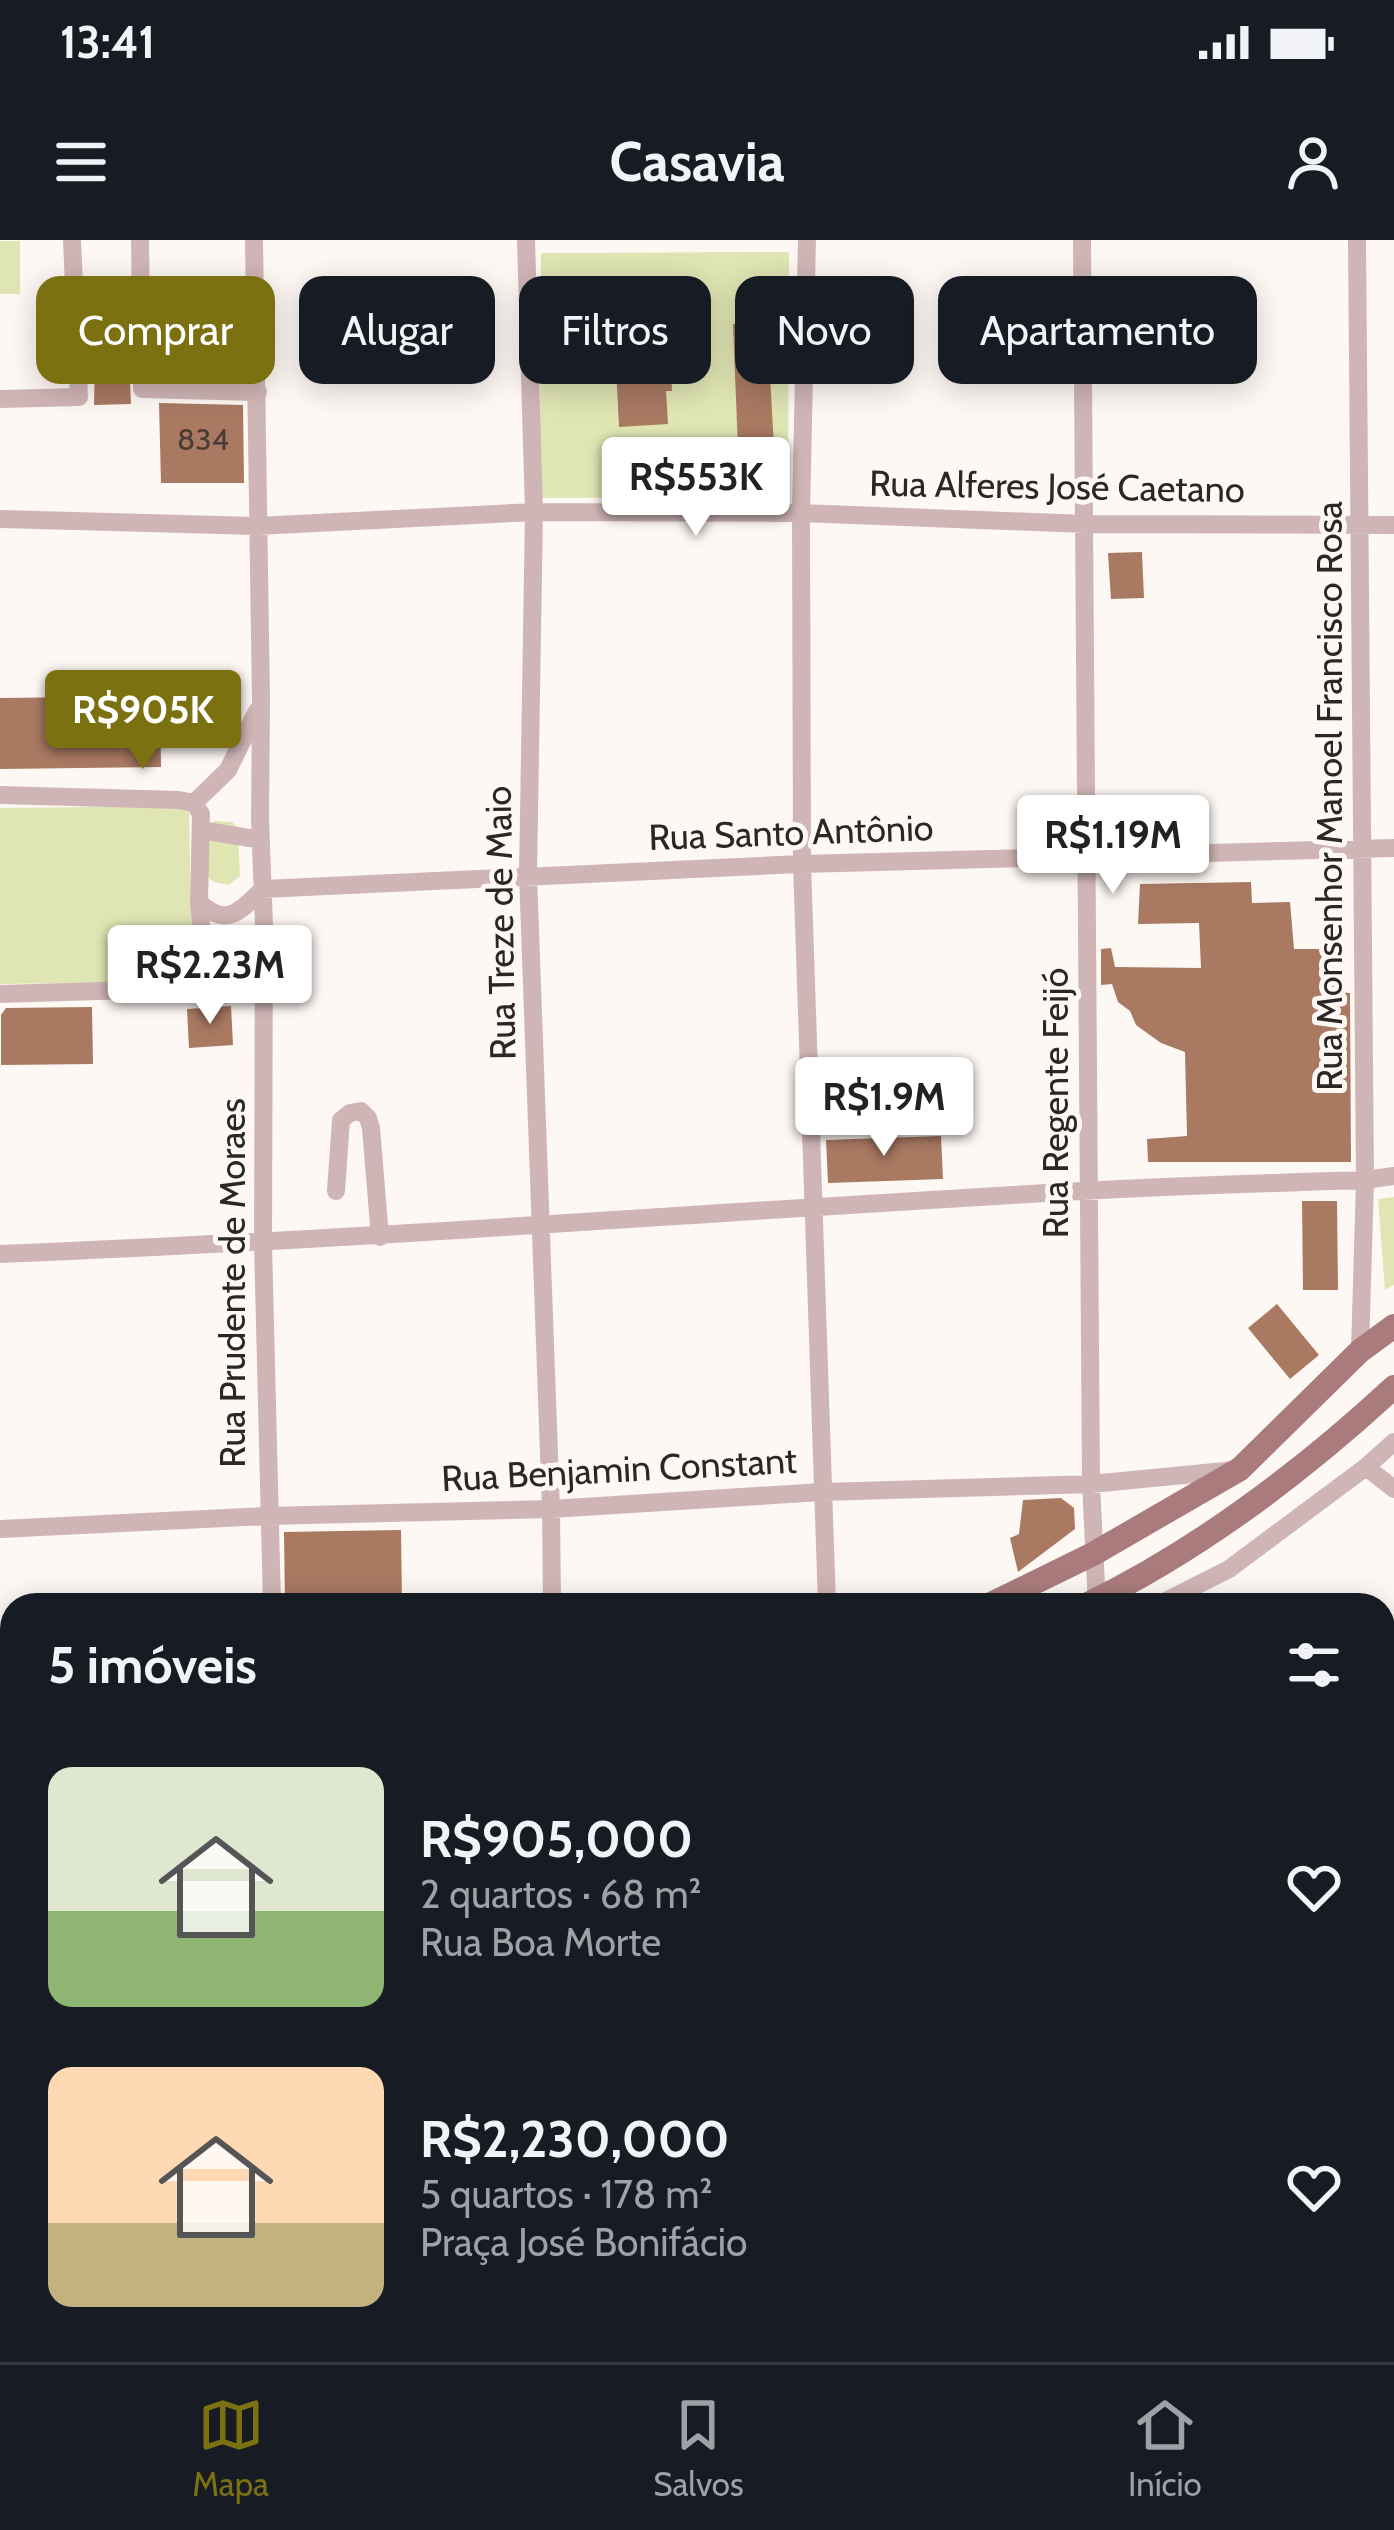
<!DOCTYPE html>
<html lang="pt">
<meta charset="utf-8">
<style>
:root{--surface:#171b24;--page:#20242c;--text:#f1f3f6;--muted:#9ea1a6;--line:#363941;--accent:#7c7111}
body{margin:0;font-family:Cabin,sans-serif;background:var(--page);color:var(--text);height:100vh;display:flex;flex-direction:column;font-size:45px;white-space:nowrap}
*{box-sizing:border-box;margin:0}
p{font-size:39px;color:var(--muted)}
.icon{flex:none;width:66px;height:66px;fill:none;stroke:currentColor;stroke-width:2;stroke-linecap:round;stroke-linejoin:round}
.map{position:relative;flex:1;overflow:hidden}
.details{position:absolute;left:0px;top:1353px;width:1395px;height:771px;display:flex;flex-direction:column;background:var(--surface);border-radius:36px 36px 0 0;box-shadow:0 6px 30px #0003}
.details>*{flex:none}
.hud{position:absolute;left:36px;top:36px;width:1323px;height:108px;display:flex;gap:24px}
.price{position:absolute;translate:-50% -102px;padding:0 27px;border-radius:12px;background:#fff;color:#222;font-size:39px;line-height:78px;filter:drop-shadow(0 3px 6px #0008)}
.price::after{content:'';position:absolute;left:50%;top:72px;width:36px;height:27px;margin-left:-18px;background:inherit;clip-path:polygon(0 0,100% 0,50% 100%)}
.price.current{background:var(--accent);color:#fff}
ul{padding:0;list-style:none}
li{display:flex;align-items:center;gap:36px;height:300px;padding:0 48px}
li span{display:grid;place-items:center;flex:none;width:336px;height:240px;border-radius:24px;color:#555}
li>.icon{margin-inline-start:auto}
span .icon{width:144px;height:144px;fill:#fffc;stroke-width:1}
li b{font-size:51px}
h2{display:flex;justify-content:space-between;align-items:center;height:144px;padding:0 48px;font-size:51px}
.tag{padding:0 42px;border-radius:24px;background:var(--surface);box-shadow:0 6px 30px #0003;font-size:42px;line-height:108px}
.tag.current{background:var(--accent);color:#fff}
.status{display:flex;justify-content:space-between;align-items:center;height:84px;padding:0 60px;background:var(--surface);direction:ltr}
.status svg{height:33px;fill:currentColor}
header{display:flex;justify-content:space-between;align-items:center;height:156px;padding:0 48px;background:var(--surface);font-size:54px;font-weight:700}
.tab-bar{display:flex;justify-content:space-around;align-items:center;height:168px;border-top:3px solid var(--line);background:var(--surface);font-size:33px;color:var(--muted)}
.tab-bar a{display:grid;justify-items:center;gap:6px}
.tab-bar .current{color:var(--accent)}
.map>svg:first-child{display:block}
.park{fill:#e0e5b4}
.building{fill:#a97962}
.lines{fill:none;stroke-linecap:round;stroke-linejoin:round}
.minor{stroke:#d0b5b6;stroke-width:18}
.major{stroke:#aa7b7d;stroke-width:24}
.labels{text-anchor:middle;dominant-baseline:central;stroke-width:10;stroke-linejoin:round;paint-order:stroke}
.number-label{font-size:30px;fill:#4a3c35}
.street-label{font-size:36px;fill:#2a2726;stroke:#fef8f4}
</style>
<div class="status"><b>13:41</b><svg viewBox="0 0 49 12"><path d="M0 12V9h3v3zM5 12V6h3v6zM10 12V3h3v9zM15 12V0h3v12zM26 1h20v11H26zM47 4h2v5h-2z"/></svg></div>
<header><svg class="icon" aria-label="menu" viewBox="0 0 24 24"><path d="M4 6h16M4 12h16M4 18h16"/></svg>Casavia<svg class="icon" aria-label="person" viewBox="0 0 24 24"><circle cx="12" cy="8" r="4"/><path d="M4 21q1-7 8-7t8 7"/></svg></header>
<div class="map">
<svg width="1394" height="2122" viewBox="0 0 1394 2122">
<rect width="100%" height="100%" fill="#fef8f4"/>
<path class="park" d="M0,1H20V54H0Z
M789,12L788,257L539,258L541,13Z
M189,566L192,741L0,744V568Z
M214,581L232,582L238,588L240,636L229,645L214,642L201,631V592Z
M1394,957V1045L1385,1050L1378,959Z"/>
<path class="building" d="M96,70L127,72L131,164L94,165Z
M767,82L774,207L738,209L733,84Z
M669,85L672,151H666L668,184L619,187L614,88Z
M159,163L243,165L244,243H161Z
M1142,312L1144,358L1111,359L1108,313Z
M160,456L161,527L0,529V458Z
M1251,642L1252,663L1290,662L1294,709H1340L1339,752L1350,753L1351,922H1148L1147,899L1187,896L1185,812L1161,803L1136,785L1130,771L1118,762L1112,744L1101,745V709L1111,708L1115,727L1201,728L1199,683L1138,684L1140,644Z
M231,766L233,805L189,808L187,769Z
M92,767L93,824L1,825V775L6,768Z
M941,896L943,939L828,943L826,900Z
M1302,961H1337L1338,1050H1303Z
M1277,1064L1319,1115L1290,1139L1248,1088Z
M1061,1258L1074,1268L1075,1289L1018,1332L1010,1298L1019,1294L1023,1260Z
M401,1290L402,1365H285L284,1292Z"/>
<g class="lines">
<path class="minor" d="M140,0L142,149L258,152
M254,0L261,461L260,579L264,685L263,1004L272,1365
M526,0L534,272L528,635L551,1269L552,1365
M807,0L801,273L802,624L827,1365
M1082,0L1091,1244L1097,1365
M1357,0L1365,940L1360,1111
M0,159L79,157L72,0
M0,279L257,286L534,272L801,273L1085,284L1394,285
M0,555L179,560L194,563L228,530L257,471
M201,590L261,600
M199,662C227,689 241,670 263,649L802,624L1394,608
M192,749L203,712L199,662L201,574L194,563
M0,754L264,746
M336,951L341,880L350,873L361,871L368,878L371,888L380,997
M0,1014C361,1000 721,971 1082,951C1176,946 1270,943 1365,940L1394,936
M1366,1227L1394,1249
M0,1289L267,1276L551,1269L822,1252L1091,1244L1235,1230
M1158,1365L1229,1329L1366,1227L1394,1202
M0,1496L3,1981L0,2122
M266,2112L267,2122
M556,2112V2122
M841,2112V2122
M1103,2112V2122
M1386,2122L1387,1494"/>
<path class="major" d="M989,1365L1093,1314L1240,1229L1360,1111L1394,1086
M1086,1365C1199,1310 1302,1232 1394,1147
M0,1444H12
M0,1489L12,1490"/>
</g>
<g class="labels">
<g class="number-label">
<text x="203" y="199">834</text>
</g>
<g class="street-label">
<text transform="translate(1057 246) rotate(1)">Rua Alferes José Caetano</text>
<text transform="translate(1329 556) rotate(-90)">Rua Monsenhor Manoel Francisco Rosa</text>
<text transform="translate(791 592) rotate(-2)">Rua Santo Antônio</text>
<text transform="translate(500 683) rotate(-91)">Rua Treze de Maio</text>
<text transform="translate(1055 863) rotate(-90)">Rua Regente Feijó</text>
<text transform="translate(232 1043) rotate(-90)">Rua Prudente de Moraes</text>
<text transform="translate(619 1229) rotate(-3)">Rua Benjamin Constant</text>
</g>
</g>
</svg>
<b class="price" style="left:696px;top:299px">R$553K</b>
<b class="price current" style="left:143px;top:532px">R$905K</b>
<b class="price" style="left:1113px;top:657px">R$1.19M</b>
<b class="price" style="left:210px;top:787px">R$2.23M</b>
<b class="price" style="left:884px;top:919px">R$1.9M</b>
<div class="hud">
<a class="tag current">Comprar</a>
<a class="tag">Alugar</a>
<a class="tag">Filtros</a>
<a class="tag">Novo</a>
<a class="tag">Apartamento</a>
</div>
<section class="details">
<h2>5 imóveis<svg class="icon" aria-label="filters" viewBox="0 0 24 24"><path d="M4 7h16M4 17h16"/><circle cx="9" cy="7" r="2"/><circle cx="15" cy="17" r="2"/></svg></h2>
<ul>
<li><span style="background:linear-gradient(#dfe7d0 60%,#8fb573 0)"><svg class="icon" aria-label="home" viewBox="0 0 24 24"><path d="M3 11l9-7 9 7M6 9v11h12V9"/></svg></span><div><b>R$905,000</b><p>2 quartos · 68 m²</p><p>Rua Boa Morte</p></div><svg class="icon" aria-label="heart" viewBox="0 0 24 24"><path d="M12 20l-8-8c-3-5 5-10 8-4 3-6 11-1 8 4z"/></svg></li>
<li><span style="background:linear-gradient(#ffd9b3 65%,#c2b280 0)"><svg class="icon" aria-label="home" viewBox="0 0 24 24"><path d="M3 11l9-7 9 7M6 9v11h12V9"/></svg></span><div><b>R$2,230,000</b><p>5 quartos · 178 m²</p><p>Praça José Bonifácio</p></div><svg class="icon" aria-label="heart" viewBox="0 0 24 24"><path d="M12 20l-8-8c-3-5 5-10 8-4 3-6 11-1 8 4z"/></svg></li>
</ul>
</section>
</div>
<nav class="tab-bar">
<a class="current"><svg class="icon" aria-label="map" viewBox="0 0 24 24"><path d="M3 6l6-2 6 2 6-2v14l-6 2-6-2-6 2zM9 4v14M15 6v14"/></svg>Mapa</a>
<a><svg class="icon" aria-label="saved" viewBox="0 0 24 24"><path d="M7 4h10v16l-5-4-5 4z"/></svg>Salvos</a>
<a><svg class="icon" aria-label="home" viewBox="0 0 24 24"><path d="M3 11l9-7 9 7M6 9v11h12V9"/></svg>Início</a>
</nav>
